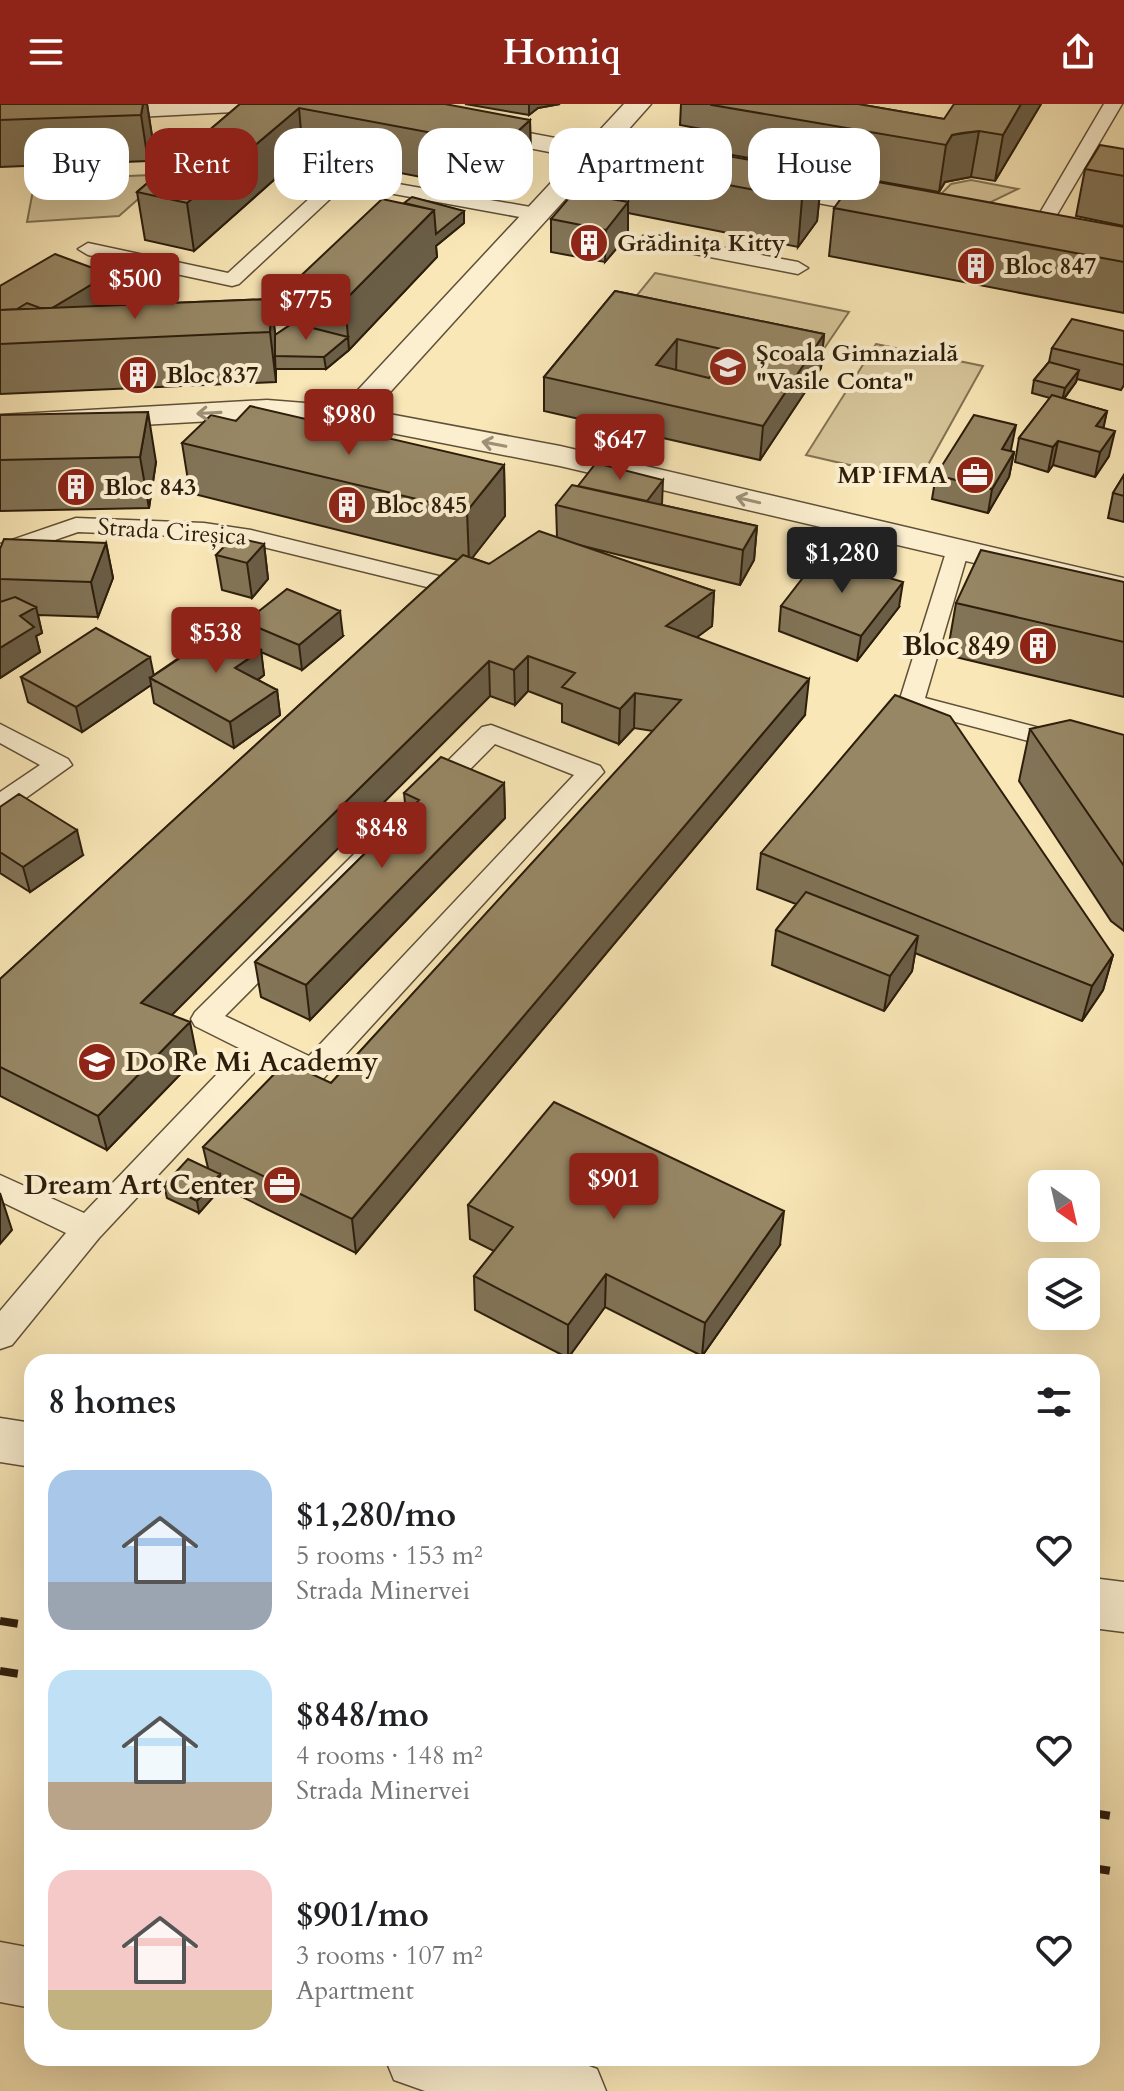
<!DOCTYPE html>
<meta charset="utf-8">
<style>
:root{--surface:#fff;--page:#f2f2f2;--text:#202124;--muted:#757577;--accent:#8f2418}
body{margin:0;font-family:Cardo,serif;background:var(--page);color:var(--text);height:100vh;display:flex;flex-direction:column;font-size:30px;white-space:nowrap}
*{box-sizing:border-box;margin:0}
p{font-size:26px;color:var(--muted)}
.icon{flex:none;width:44px;height:44px;fill:none;stroke:currentColor;stroke-width:2;stroke-linecap:round;stroke-linejoin:round}
.map{position:relative;flex:1;overflow:hidden}
.sheet{position:absolute;left:24px;top:1250px;width:1076px;height:712px;display:flex;flex-direction:column;background:var(--surface);border-radius:24px;box-shadow:0 8px 32px #0002}
.sheet>*{flex:none}
.banner{position:absolute;left:24px;top:24px;width:1076px;height:72px;display:flex;gap:16px}
.needle{width:52px;rotate:146deg}
.buttons{position:absolute;left:1028px;top:1066px;display:grid;gap:16px}
.buttons a{display:grid;place-items:center;width:72px;height:72px;border-radius:16px;background:var(--surface);box-shadow:0 8px 32px #0002;font-size:40px}
.price{position:absolute;translate:-50% -68px;padding:0 18px;border-radius:8px;background:var(--accent);color:#fff;font-size:26px;line-height:52px;filter:drop-shadow(0 2px 4px #0008)}
.price::after{content:'';position:absolute;left:50%;top:48px;width:24px;height:18px;margin-left:-12px;background:inherit;clip-path:polygon(0 0,100% 0,50% 100%)}
.price.on{background:#222;color:#fff}
ul{padding:0;list-style:none}
li{display:flex;align-items:center;gap:24px;height:200px;padding:0 24px}
li span{display:grid;place-items:center;flex:none;width:224px;height:160px;border-radius:24px;color:#555}
li>.icon{margin-inline-start:auto}
span .icon{width:96px;height:96px;fill:#fffc;stroke-width:1}
li b{font-size:34px}
h2{display:flex;justify-content:space-between;align-items:center;height:96px;padding:0 24px;font-size:34px}
.chip{padding:0 28px;border-radius:24px;background:var(--surface);box-shadow:0 8px 32px #0002;font-size:28px;line-height:72px}
.chip.on{background:var(--accent);color:#fff}
header{display:flex;justify-content:space-between;align-items:center;height:104px;padding:0 24px;background:var(--accent);color:#fff;font-size:36px;font-weight:800}
.map>svg:first-child{display:block}
.green{fill:#d6c59a;stroke:#827253;stroke-width:2}
.lines{fill:none;stroke-linecap:round;stroke-linejoin:round}
.service-casing{stroke:#605037;stroke-width:3}
.minor-casing{stroke:#605037;stroke-width:3}
.tertiary-casing{stroke:#605037;stroke-width:3}
.service{fill:#fbefd0;fill-rule:evenodd}
.minor{fill:#fbefd0;fill-rule:evenodd}
.tertiary{fill:#fbefd0;fill-rule:evenodd}
.rail{stroke:#2d1e0c;stroke-width:8;stroke-dasharray:18 18;stroke-linecap:butt}
.wall{fill:#827457;stroke:#2d1e0c;stroke-width:2}
.shaded-wall{fill:#6a5e47;stroke:#2d1e0c;stroke-width:2}
.building{fill:#978765;stroke:#2d1e0c;stroke-width:2;fill-rule:evenodd}
.oneway{stroke:#9e9178}
.labels{text-anchor:middle;dominant-baseline:central;stroke-width:8;stroke-linejoin:round;paint-order:stroke}
.far-poi-label{font-size:24px;font-weight:bold;fill:#2d1e0c;stroke:#fbefd0;text-anchor:start}
.far-street-label{font-size:24px;fill:#2d1e0c;stroke:#fbefd0}
.poi-label{font-size:28px;font-weight:bold;fill:#2d1e0c;stroke:#fbefd0;text-anchor:end}
</style>
<header><svg class="icon" aria-label="menu" viewBox="0 0 24 24"><path d="M4 6h16M4 12h16M4 18h16"/></svg>Homiq<svg class="icon" aria-label="share" viewBox="0 0 24 24"><path d="M12 15V3M7 8l5-5 5 5M5 13v7h14v-7"/></svg></header>
<div class="map">
<svg width="1124" height="1987" viewBox="0 0 1124 1987">
<rect width="100%" height="100%" fill="#f9e7b7"/>
<filter id="stains"><feTurbulence type="fractalNoise" baseFrequency=".0025" numOctaves="4"/><feColorMatrix values="0 0 0 0 .2 0 0 0 0 .09 0 0 0 0 .02 0 0 0 .5 -.17"/></filter>
<radialGradient id="worn" r=".72"><stop offset=".6" stop-color="#630" stop-opacity="0"/><stop offset="1" stop-color="#630" stop-opacity=".3"/></radialGradient>
<path class="green" d="M151,71L162,74L119,112L27,118L35,76Z
M971,76L1018,85L989,99L940,91L951,80Z
M655,169L849,208L815,258L616,217Z
M876,240L983,262L919,377L806,351Z"/>
<g class="lines">
<g class="service-casing">
<path id="service" d="M1104,0H1122L1045,131L1043,135H1029L1027,131Z
M341,70L536,104L545,110L536,116L345,81L239,180L232,182L88,151L78,145L88,139L228,169L335,71Z
M650,130L798,158L808,164L798,170L643,140V132Z
M76,414L204,419L251,426L447,474L451,479L439,486L251,440L204,433L78,428L0,455V440Z
M958,438L969,445L925,594L1124,646V662L902,604L899,598L947,445Z
M0,620L68,655L72,661L9,706L0,709V688L40,661L0,639Z
M491,621L600,662L604,668L323,975C303,981 283,965 265,957L99,1134L12,1241L0,1245V1207L66,1129L0,1097V1071L84,1109L241,945L195,922L191,915L195,908L482,623ZM495,640L574,671L309,952L225,912Z"/>
</g>
<g class="minor-casing">
<path id="minor" d="M86,0H247L234,8L0,20V4Z
M624,0H651L611,45L692,60L696,66L692,72L683,74L599,58L373,307L560,342L1124,474V494L560,362L351,321L267,314L0,329V311L267,296L343,302L575,53L462,31L458,26L462,21L471,18L587,40Z
M762,73L899,98L909,100L913,106L909,112L899,114L753,87L749,81L753,75Z
M0,1838L32,1844V1904L0,1898Z
M385,1954H567L597,1965L606,1987H425L394,1976Z"/>
</g>
<g class="tertiary-casing">
<path id="tertiary" d="M0,1314L32,1319V1363L0,1358Z
M1092,1474L1124,1478V1528L1092,1524Z"/>
</g>
<use href="#service" class="service"/>
<use href="#minor" class="minor"/>
<use href="#tertiary" class="tertiary"/>
<path class="rail" d="M0,1517L32,1522
M0,1567L32,1572
M1092,1709L1124,1714
M1092,1764L1124,1769"/>
</g>
<path class="wall" d="M0,0H147L152,32L148,57L0,63Z
M240,0L530,16L531,62L503,89L303,50L194,147L145,136L137,88Z
M465,0H560L538,4L529,11Z
M681,0H858L944,15L1041,0L995,77L971,73L955,76L945,78L939,88L710,47V32L701,25L680,21Z
M1124,45V122L1076,112L1085,65Z
M618,60L822,69L817,117L798,143L628,109V131L605,158L551,148V115L589,91L618,70Z
M834,104L1124,123V209L829,152Z
M464,119L436,142L437,153L349,246L326,265H276V278L0,290V182L109,170L113,193L99,202L271,195L275,231L293,219L289,183Z
M615,187L824,230L821,264L760,356L544,307V273Z
M1124,227V281L1121,286L1077,275L1076,278L1064,295L1107,307L1103,324L1109,352L1095,373L1053,361L1048,368L1015,358L1019,334L1050,294L1032,289L1034,276L1049,258L1052,244Z
M0,311L156,358L149,404L0,407Z
M236,317L504,361L505,412L472,454L489,460L557,433L556,401H662L757,422L754,456L740,481L575,440L714,487L712,522L697,533L805,611L356,1149L222,1083L199,1109L167,1094L164,1081L208,1064L203,1043L331,979L653,627L634,624L619,640L562,618V600L528,587L515,601L490,592L171,911L197,953L107,1046L0,992V875L458,456L190,389L182,339Z
M1011,346L1010,347L1014,348L1009,373L988,409L932,395L936,371Z
M1124,371V418L1108,414L1113,389Z
M106,439L113,474L98,513L38,511L42,529L36,532L40,548L0,574V445Z
M264,440L268,475L252,494L222,486L216,451Z
M1124,478V593L947,551L956,499Z
M781,502L899,503L857,557L779,527Z
M245,518L343,532L302,566L261,548L264,571L258,576L277,586L280,611L234,644L154,599L151,581L82,628L28,598L21,573L154,571L183,551L182,544L248,540Z
M1030,625L1124,631V827L1111,817L1019,677Z
M504,679L505,714L310,916L261,893L255,858L406,709L404,689Z
M0,703L83,751L30,788L0,769Z
M761,749L1113,851L1103,886L1082,917L915,849L912,867L884,907L772,861L776,826L796,800L757,785Z
M468,1101L780,1141L702,1252L605,1203L568,1254L475,1206L474,1172L494,1147L470,1135Z"/>
<path class="shaded-wall" d="M143,0H147L152,32L148,57L141,11Z
M529,0H560L538,4L529,11Z
M1021,0H1041L995,77L1003,31Z
M299,4L303,50L194,147L187,99Z
M530,16L531,62L503,89L502,42Z
M979,27L971,73L945,78L939,88L946,41L952,31Z
M822,69L817,117L798,143L802,95Z
M628,98V131L605,158L606,126Z
M434,106L464,107V119L436,142L437,153L349,246L345,196Z
M109,170L113,193L52,231L47,207Z
M271,195L277,244L275,252L276,278L270,228Z
M824,230L821,264L760,356L763,322Z
M348,233L349,246L326,265L324,253Z
M677,235L676,268L656,261Z
M1079,266L1076,278L1062,297L1065,284Z
M1107,307L1102,331L1090,346L1096,322Z
M148,308L156,358L149,404L140,353Z
M1016,321L1011,346L997,370L1002,345Z
M1115,327L1109,352L1095,373L1100,348Z
M1058,337L1053,361L1048,368L1053,343Z
M1014,348L1009,373L988,409L992,385Z
M504,361L505,412L469,458L467,407Z
M663,376L662,400L639,407Z
M757,422L754,456L740,481L743,446Z
M106,439L113,474L98,513L91,478Z
M264,440L268,475L252,494L247,459Z
M903,478L899,503L857,557L861,532Z
M714,487L712,522L665,557L666,522Z
M36,503L42,529L36,532L40,548L0,574V544L20,512Z
M340,507L343,532L302,566L299,541Z
M261,546L264,571L239,589L235,564Z
M528,552V587L515,601L514,566Z
M150,553L155,577L150,574L151,581L82,628L76,603Z
M489,557L490,592L149,934L141,899Z
M809,575L805,611L356,1149L352,1115Z
M277,586L280,611L234,644L230,618Z
M635,589L634,624L619,640L620,605Z
M504,679L505,714L310,916L306,881Z
M77,726L83,751L30,788L23,763Z
M918,832L912,867L884,907L890,872Z
M1113,851L1103,886L1082,917L1092,882Z
M190,918L197,953L107,1046L98,1012Z
M220,1070L222,1083L199,1109L197,1097Z
M0,1089L12,1126L0,1140Z
M784,1107L780,1141L702,1252L705,1219Z
M606,1170L605,1203L568,1254V1221Z"/>
<path class="building" d="M0,0H143L141,11L0,16Z
M240,0H445L530,16L502,42L299,4L187,99L137,88Z
M713,0H858L944,15L954,0H1021L1003,31L979,27L962,29L952,31L946,41L712,1Z
M640,36L822,69L802,95L618,60Z
M1100,41L1124,45V72L1085,65Z
M610,68L618,70L617,96L589,91Z
M856,74L1124,123V158L834,104Z
M574,88L628,98L606,126L551,115Z
M412,93L464,107L436,130L434,106L404,99Z
M382,95L434,106L345,196L289,183Z
M55,150L109,170L52,204H40L27,199L17,205L0,206V182Z
M615,187L824,230L763,322L544,273ZM677,235L730,247L709,274L656,261Z
M271,195L270,228L0,240V206Z
M1072,215L1124,227V261L1052,244Z
M293,219L348,233L324,253L275,252V231Z
M1049,258L1079,266L1065,284L1034,276Z
M1052,291L1107,307L1096,322L1115,327L1100,348L1058,337L1053,343L1019,334Z
M250,302L504,361L467,407L182,339L211,311L236,317Z
M148,308L140,353L0,356V311Z
M974,311L1016,321L1002,345L1014,348L992,385L936,371Z
M596,359L663,376L647,397L578,382Z
M1124,371V392L1113,389Z
M572,381L757,422L743,446L556,401Z
M539,427L714,487L666,522L809,575L352,1115L203,1043L286,958L331,979L681,596L635,589L620,605L562,583L575,569L528,552L514,566L489,557L141,899L190,918L98,1012L0,963V875L463,451L489,460Z
M233,433L264,440L247,459L216,451Z
M4,435L106,439L91,478L0,475V445Z
M981,446L1124,478V538L956,499Z
M819,453L903,478L861,532L781,502Z
M287,485L340,507L299,541L245,518Z
M15,493L36,503L20,512L34,523L0,544V498Z
M214,522L261,546L235,564L277,586L230,618L150,574L189,548L182,544Z
M96,524L150,553L76,603L21,573Z
M895,591L950,612L1113,851L1092,882L761,749Z
M1070,616L1124,631V762L1030,625Z
M441,653L504,679L306,881L255,858L419,696L404,689Z
M19,690L77,726L23,763L0,748V703Z
M806,788L918,832L890,872L776,826Z
M554,998L784,1107L705,1219L606,1170L568,1221L474,1172L513,1123L468,1101Z
M188,1055L220,1070L197,1097L164,1081Z"/>
<defs><path id="oneway-shaft" d="M-6 0H5M1.5-3L5.5 0L1.5 3" fill="none" stroke-width="1.6" stroke-linecap="round" stroke-linejoin="round" transform="scale(2)"/></defs>
<g class="oneway">
<use href="#oneway-shaft" transform="translate(209 309) rotate(177)"/>
<use href="#oneway-shaft" transform="translate(494 340) rotate(-169)"/>
<use href="#oneway-shaft" transform="translate(748 396) rotate(-167)"/>
</g>
<defs>
<g id="building-disc" transform="scale(2)"><circle r="9.5" fill="#8f2418" stroke="#fbefd0"/><path d="M-4-6H4V6H1V3H-1V6H-4ZM-2.5-4.3h1.7v1.8h-1.7ZM.8-4.3h1.7v1.8H.8ZM-2.5-1h1.7V.8h-1.7ZM.8-1h1.7V.8H.8Z" fill="#fff"/></g>
<g id="school-disc" transform="scale(2)"><circle r="9.5" fill="#8f2418" stroke="#fbefd0"/><path d="M0-5L7-2L0 1L-7-2ZM-4 1L0 2.5L4 1V4Q0 6-4 4Z" fill="#fff"/></g>
<g id="office-disc" transform="scale(2)"><circle r="9.5" fill="#8f2418" stroke="#fbefd0"/><path d="M-6-3h4V-5.5h4V-3h4V5H-6ZM-1-4.5V-3h2v-1.5ZM-6 0V1H6V0Z" fill="#fff"/></g>
</defs>
<g fill-rule="evenodd">
<use href="#building-disc" x="589" y="139"/>
<use href="#building-disc" x="976" y="162"/>
<use href="#school-disc" x="728" y="263"/>
<use href="#building-disc" x="138" y="271"/>
<use href="#office-disc" x="975" y="371"/>
<use href="#building-disc" x="76" y="383"/>
<use href="#building-disc" x="347" y="401"/>
<use href="#building-disc" x="1038" y="542"/>
<use href="#school-disc" x="97" y="958"/>
<use href="#office-disc" x="282" y="1081"/>
</g>
<g class="labels">
<g class="far-poi-label">
<text x="617" y="139">Grădinița Kitty</text>
<text x="1004" y="162">Bloc 847</text>
<text x="756" y="249">Școala Gimnazială<tspan x="756" dy="28">"Vasile Conta"</tspan></text>
<text x="166" y="271">Bloc 837</text>
<text x="947" y="371" text-anchor="end">MP IFMA</text>
<text x="104" y="383">Bloc 843</text>
<text x="375" y="401">Bloc 845</text>
</g>
<g class="far-street-label">
<text transform="translate(172 428) rotate(4)">Strada Cireșica</text>
</g>
<g class="poi-label">
<text x="1010" y="542">Bloc 849</text>
<text x="125" y="958" text-anchor="start">Do Re Mi Academy</text>
<text x="254" y="1081">Dream Art Center</text>
</g>
</g>
<rect width="100%" height="100%" filter="url(#stains)"/>
<rect width="100%" height="100%" fill="url(#worn)"/>
</svg>
<div class="buttons">
<a><svg class="needle" viewBox="-14 -14 28 28"><path d="M0-13l5 13h-10z" fill="#e53935"/><path d="M0 13l5-13h-10z" fill="#757577"/></svg></a>
<a><svg class="icon" aria-label="layers" viewBox="0 0 24 24"><path d="M12 4l9 5-9 5-9-5zM3 14l9 5 9-5"/></svg></a>
</div>
<b class="price" style="left:135px;top:217px">$500</b>
<b class="price" style="left:306px;top:238px">$775</b>
<b class="price" style="left:349px;top:353px">$980</b>
<b class="price" style="left:620px;top:378px">$647</b>
<b class="price on" style="left:842px;top:491px">$1,280</b>
<b class="price" style="left:216px;top:571px">$538</b>
<b class="price" style="left:382px;top:766px">$848</b>
<b class="price" style="left:614px;top:1117px">$901</b>
<div class="banner">
<a class="chip">Buy</a>
<a class="chip on">Rent</a>
<a class="chip">Filters</a>
<a class="chip">New</a>
<a class="chip">Apartment</a>
<a class="chip">House</a>
</div>
<section class="sheet">
<h2>8 homes<svg class="icon" aria-label="filters" viewBox="0 0 24 24"><path d="M4 7h16M4 17h16"/><circle cx="9" cy="7" r="2"/><circle cx="15" cy="17" r="2"/></svg></h2>
<ul>
<li><span style="background:linear-gradient(#a9c7e8 70%,#9aa5b1 0)"><svg class="icon" aria-label="home" viewBox="0 0 24 24"><path d="M3 11l9-7 9 7M6 9v11h12V9"/></svg></span><div><b>$1,280/mo</b><p>5 rooms · 153 m²</p><p>Strada Minervei</p></div><svg class="icon" aria-label="heart" viewBox="0 0 24 24"><path d="M12 20l-8-8c-3-5 5-10 8-4 3-6 11-1 8 4z"/></svg></li>
<li><span style="background:linear-gradient(#bfe0f5 70%,#b9a48a 0)"><svg class="icon" aria-label="home" viewBox="0 0 24 24"><path d="M3 11l9-7 9 7M6 9v11h12V9"/></svg></span><div><b>$848/mo</b><p>4 rooms · 148 m²</p><p>Strada Minervei</p></div><svg class="icon" aria-label="heart" viewBox="0 0 24 24"><path d="M12 20l-8-8c-3-5 5-10 8-4 3-6 11-1 8 4z"/></svg></li>
<li><span style="background:linear-gradient(#f6c9c9 75%,#c2b280 0)"><svg class="icon" aria-label="home" viewBox="0 0 24 24"><path d="M3 11l9-7 9 7M6 9v11h12V9"/></svg></span><div><b>$901/mo</b><p>3 rooms · 107 m²</p><p>Apartment</p></div><svg class="icon" aria-label="heart" viewBox="0 0 24 24"><path d="M12 20l-8-8c-3-5 5-10 8-4 3-6 11-1 8 4z"/></svg></li>
</ul>
</section>
</div>
